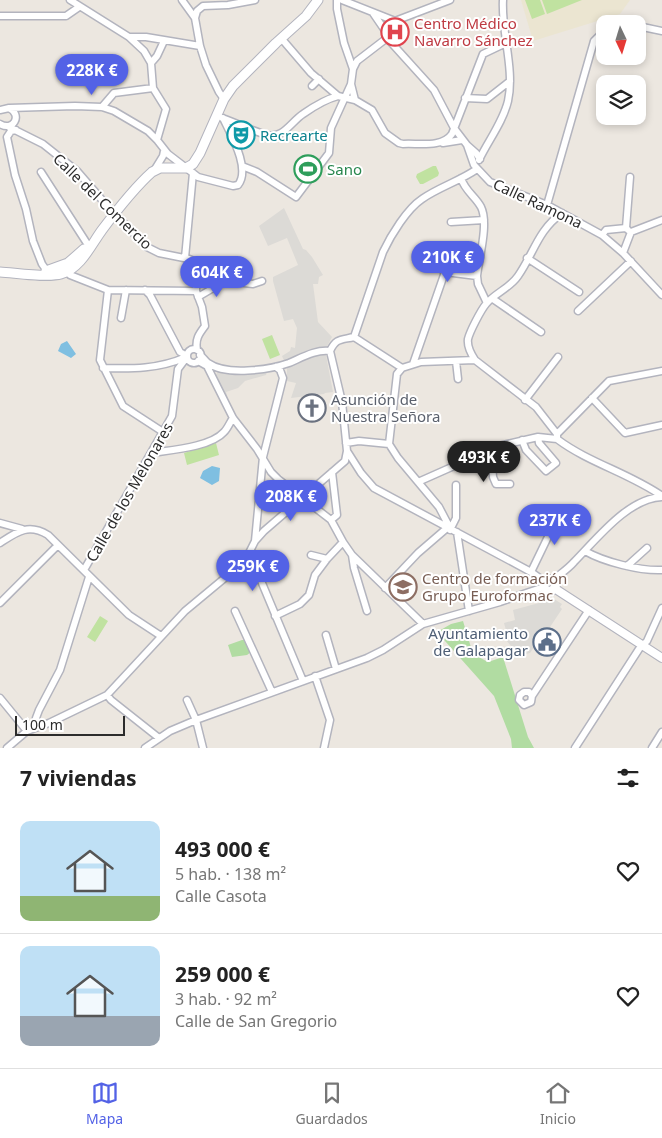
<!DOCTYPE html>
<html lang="es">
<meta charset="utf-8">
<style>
:root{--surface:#fff;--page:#f6f6f6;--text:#222;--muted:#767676;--line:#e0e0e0;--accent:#5362e6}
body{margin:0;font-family:"Noto Sans",sans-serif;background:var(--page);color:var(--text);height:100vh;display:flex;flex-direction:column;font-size:19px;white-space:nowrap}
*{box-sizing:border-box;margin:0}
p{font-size:16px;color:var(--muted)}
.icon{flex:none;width:28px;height:28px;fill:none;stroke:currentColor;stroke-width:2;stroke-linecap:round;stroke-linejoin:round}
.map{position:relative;height:748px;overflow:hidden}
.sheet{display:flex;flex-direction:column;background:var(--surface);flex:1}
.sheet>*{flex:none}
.needle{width:32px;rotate:176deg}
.buttons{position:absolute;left:596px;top:15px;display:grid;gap:10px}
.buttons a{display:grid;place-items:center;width:50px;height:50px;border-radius:10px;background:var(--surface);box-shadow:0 2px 8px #0003;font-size:25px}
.scale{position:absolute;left:15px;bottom:12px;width:110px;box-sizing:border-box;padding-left:5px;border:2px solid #2c2c2c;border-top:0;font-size:14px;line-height:18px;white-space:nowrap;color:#2c2c2c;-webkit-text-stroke:4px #fff;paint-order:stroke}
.price{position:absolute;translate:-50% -42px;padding:0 11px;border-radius:18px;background:var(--accent);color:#fff;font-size:16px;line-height:32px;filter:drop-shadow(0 1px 2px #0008)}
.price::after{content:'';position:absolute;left:50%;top:30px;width:15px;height:11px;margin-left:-8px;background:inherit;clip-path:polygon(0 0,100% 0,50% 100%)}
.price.current{background:#222;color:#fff}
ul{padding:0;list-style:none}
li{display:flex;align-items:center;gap:15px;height:125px;padding:0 20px}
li+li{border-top:1px solid var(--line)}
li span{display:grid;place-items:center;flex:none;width:140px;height:100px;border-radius:10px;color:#555}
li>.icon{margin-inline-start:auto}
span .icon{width:60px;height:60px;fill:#fffc;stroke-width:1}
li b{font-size:21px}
h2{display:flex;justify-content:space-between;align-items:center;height:60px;padding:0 20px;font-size:21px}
.dock{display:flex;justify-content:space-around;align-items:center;height:70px;border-top:1px solid var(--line);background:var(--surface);font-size:14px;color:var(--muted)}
.dock a{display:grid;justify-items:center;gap:2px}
.dock .current{color:var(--accent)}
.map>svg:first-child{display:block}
.education{fill:#ebe5d1}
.green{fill:#b1dca2}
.pitch{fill:#c0e2a0}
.plaza{fill:#dcdad6}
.water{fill:#7fbfe1}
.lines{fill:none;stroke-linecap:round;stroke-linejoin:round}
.minor-casing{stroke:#b3b4be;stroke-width:9}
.tertiary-casing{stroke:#b3b4be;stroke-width:10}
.secondary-casing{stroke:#b3b4be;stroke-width:11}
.minor{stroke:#fff;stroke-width:6}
.tertiary{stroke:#fff;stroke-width:8}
.secondary{stroke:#fff;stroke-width:9}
.labels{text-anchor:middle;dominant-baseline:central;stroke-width:4;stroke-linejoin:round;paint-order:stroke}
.health-label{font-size:15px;fill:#be3a42;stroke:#fff;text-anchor:start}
.culture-label{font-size:15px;fill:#0d838f;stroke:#fff;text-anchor:start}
.leisure-label{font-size:15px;fill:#27864d;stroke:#fff;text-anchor:start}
.street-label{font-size:15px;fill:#2c2c2c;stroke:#fff}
.worship-label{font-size:15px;fill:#5b616d;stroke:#fff;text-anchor:start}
.education-label{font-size:15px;fill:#785e54;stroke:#fff;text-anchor:start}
.service-label{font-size:15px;fill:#4e5e75;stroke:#fff;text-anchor:end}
</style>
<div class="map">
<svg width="662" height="748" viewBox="0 0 662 748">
<rect width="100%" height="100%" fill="#ece7e0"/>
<path class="education" d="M521,0H630L620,14L533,41Z"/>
<path class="green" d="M463,621L473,654L488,662L503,657L528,737L534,748H512L511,739L494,696L437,632L451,624Z
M242,640H245L251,652L247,655L232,657L228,645Z"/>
<path class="pitch" d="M525,0H540L545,14L532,19Z
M542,0H582L547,14Z
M433,166H436L439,173L438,176L423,184H420L416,177L417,174Z
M272,335L280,355L270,359L262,339Z
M216,443L219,455L187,465L184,453Z
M100,616L108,621L95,642L87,637Z"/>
<path class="plaza" d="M284,208L303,249L306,250L312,257L323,275L319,277L318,284H313L318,322L332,337L325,350L333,392L325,393L324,394L291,398L296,383L287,381V367L282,356L290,351L291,347L295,348L297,328L293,319L284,321L273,281V277L298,265L287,238L268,246L259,226Z
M268,368L266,375L245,381L238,388L226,392L229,402L222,404L211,381L220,369Z
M554,599L562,604L560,607L562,609L536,648L534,647L530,653L514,657L511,646L506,640L507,634L504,623L515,620L513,610Z"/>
<path class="water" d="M67,341L76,354L71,358L58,351L61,344Z
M212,466L220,468L219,481L212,485L200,478L203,471Z"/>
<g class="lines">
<g class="minor-casing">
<path id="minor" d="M70,0L129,37H146L200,46
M182,0L195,18L200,46L206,65L219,92L224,99
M337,0V9L344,43L353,69L351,84L355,100
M342,0L395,21L450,0
M373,13L386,32L387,38L434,90L454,128L467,145
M0,16H66L79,7
M195,18L197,11L203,6L228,5L255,0
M612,24L613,22L623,24
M638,26L662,31
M129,37L144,51L151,63
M281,38L311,73L338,96L355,100L372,110L385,133L399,143L403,144C419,143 442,148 452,134L483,54L506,43
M353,69L357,61L387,38
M312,86L319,79
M465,98L487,99L510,81
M102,107L114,93L153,88
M9,108L75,106L102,107L114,111L148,131L157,140L168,154L198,177L233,186L238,185C251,169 231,135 223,118
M0,110L9,108C23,115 13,132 0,124
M222,118C237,123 252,131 267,135C283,139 291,122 303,114C313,107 326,99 338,96
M9,127L43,144L77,171L109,208L147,247L159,253L189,259L218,271L225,281
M16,130L11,131L7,137L15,175L26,209L33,241L42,264L47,271L46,274
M157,140L166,109L153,88L151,63L157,56L164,41
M443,143L462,140
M480,159L476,153L467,145L474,165L490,182L547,205L602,235L623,253L662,295
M479,160C488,141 503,122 508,101C515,69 501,32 503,0
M242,166L257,172L296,197L329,153L331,128L351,84
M155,169L163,156L164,151
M41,172L88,245
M461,178C465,191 475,196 481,207C489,223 479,258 477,276L478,284L487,303
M547,205L594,41L605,30
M562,213C538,230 534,253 518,276C510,288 495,293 486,304C481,310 470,331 468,339C467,346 471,354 475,360L536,407L557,434V439C589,463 629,473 662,496
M451,222L484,220
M626,228L630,177
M631,232L662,220
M602,235L606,230L626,228L628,230
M623,253L631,232
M185,258L193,173
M527,258L579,292
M432,262L445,272L477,276
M197,263L196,291L202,307L205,326C199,334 195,339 197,350
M67,268V271L70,275L108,290L196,291
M108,290L100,360L123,406L163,432
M145,290L150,295L180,352L187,356
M198,297L225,281L253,284L262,281
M493,299L541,332
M578,311L631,261
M121,318L126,290
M354,337L383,252C391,235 407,209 422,199C439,187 460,181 477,169
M354,337L402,368L421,362L475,360
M187 356a7 7 0 1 1 14 0a7 7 0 1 1-14 0Z
M330,351L342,402L347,451L361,473L374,488L531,572L545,582
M330,351C336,338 341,340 354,337
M200,355C203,357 205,361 208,363C226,376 269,370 289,363C301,358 316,349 330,351
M198,361L207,366L233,418L257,449L271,472L278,479L331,520L343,542L352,555L423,624
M456,361L458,379
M413,364L445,272
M103,368C132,369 159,369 186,357
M402,368L397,374L389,444L398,458L439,507L450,528
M592,398L625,433L662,425
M525,400L558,357
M557,434L609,381L662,371
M522,440L526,450L546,471L556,463L539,443L538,437
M346,443L359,441L389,444
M491,450L493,477L496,484H510
M152,453C171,450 211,447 224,432C228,428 230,422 233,418
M418,482L499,446L538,437L557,439
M331,520L337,515L332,472
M0,523L22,529
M450,530L456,518V485
M457,532L469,611
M255,541L263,457L283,378L280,370L276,367
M0,543C17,532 28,523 48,535L129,615L161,636
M585,551C604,562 640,571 662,570
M311,555L327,559
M352,555L354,568L367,611
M247,557L254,564L303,681
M627,566L647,548
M84,570L172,416L178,369L187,357
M531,572L560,512
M553,580C560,574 568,569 574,562C596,540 628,498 662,497
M385,588L418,553L447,528
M0,603L58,545
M235,611L272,692
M275,616L300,604L309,595L315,575L327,559L343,542
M326,635L336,669
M315,676L330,720L324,748
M107,695L111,700L159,738
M532,696L529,692H524L520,695L519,700L524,705L531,702L532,696L589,610
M0,698L27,731
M187,700L196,720L203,748
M37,727L36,718L39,710L60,670L89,577
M7,748L27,731L49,723L107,695L185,611L238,567L247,557L255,541L264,531L345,461L347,451
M145,748L170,731L196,720L367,658L383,650L423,624L500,602L544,587
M575,748L639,649L647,641L662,608
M652,748L662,732"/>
</g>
<g class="tertiary-casing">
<path id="tertiary" d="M544 585a6 6 0 1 1 12 0a6 6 0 1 1-12 0Z
M554,588L662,658"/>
</g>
<g class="secondary-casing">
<path id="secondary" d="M46,271L68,263L84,249
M0,272C16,273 47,278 61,274C81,268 91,245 102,230C117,210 133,189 152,172L160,168H186L193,164L200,153L224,99L233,86L276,43L306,16L318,0"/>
</g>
<use href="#minor" class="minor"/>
<use href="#tertiary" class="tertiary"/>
<use href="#secondary" class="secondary"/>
</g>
<defs>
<g id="hospital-ring" transform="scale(1.4375)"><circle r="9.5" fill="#fff" stroke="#e0444e" stroke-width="1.5"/><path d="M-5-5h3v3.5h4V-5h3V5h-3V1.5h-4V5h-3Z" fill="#e0444e"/></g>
<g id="theatre-ring" transform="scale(1.4375)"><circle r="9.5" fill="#fff" stroke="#0f9aa8" stroke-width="1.5"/><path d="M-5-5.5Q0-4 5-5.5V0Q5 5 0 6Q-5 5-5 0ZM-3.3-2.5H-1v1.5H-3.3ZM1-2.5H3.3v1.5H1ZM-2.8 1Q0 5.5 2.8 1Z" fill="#0f9aa8"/></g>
<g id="stadium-ring" transform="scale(1.4375)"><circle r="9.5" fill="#fff" stroke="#2e9e5b" stroke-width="1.5"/><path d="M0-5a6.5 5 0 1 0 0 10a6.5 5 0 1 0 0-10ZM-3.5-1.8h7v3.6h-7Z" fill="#2e9e5b"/></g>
<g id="church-ring" transform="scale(1.4375)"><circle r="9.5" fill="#fff" stroke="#6b7280" stroke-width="1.5"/><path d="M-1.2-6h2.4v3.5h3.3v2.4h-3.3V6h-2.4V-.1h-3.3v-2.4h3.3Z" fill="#6b7280"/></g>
<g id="university-ring" transform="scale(1.4375)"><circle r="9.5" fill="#fff" stroke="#8d6e63" stroke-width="1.5"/><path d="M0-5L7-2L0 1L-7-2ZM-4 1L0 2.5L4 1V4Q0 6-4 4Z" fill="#8d6e63"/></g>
<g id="civic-ring" transform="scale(1.4375)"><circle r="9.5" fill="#fff" stroke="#5c6f8a" stroke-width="1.5"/><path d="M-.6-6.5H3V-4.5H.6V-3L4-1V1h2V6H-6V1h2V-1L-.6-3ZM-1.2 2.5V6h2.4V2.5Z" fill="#5c6f8a"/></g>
</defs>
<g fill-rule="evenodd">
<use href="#hospital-ring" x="395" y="32"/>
<use href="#theatre-ring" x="241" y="135"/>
<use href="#stadium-ring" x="308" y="169"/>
<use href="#church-ring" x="312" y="408"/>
<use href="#university-ring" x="403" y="587"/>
<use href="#civic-ring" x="547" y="642"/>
</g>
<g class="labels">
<g class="health-label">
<text x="414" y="23">Centro Médico<tspan x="414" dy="17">Navarro Sánchez</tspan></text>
</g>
<g class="culture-label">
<text x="260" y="135">Recrearte</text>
</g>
<g class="leisure-label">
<text x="327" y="169">Sano</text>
</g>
<g class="street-label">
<text transform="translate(103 201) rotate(44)">Calle del Comercio</text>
<text transform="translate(538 203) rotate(25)">Calle Ramona</text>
<text transform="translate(129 492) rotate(-60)">Calle de los Melonares</text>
</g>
<g class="worship-label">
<text x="331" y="399">Asunción de<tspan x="331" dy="17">Nuestra Señora</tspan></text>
</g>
<g class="education-label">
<text x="422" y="578">Centro de formación<tspan x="422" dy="17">Grupo Euroformac</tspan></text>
</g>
<g class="service-label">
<text x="528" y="633">Ayuntamiento<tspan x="528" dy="17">de Galapagar</tspan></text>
</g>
</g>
</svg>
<div class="buttons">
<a><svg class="needle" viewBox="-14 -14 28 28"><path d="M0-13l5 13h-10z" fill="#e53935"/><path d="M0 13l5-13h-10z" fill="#767676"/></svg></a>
<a><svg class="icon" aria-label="layers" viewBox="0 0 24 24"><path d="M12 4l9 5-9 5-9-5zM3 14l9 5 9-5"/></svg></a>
</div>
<div class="scale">100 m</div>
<b class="price" style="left:92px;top:96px">228K €</b>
<b class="price" style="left:448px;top:283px">210K €</b>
<b class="price" style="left:217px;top:298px">604K €</b>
<b class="price current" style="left:484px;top:483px">493K €</b>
<b class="price" style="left:291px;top:522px">208K €</b>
<b class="price" style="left:555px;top:546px">237K €</b>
<b class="price" style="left:253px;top:592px">259K €</b>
</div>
<section class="sheet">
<h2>7 viviendas<svg class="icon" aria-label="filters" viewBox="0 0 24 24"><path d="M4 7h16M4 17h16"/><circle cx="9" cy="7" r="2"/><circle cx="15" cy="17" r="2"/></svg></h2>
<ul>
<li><span style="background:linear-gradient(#bfe0f5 75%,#8fb573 0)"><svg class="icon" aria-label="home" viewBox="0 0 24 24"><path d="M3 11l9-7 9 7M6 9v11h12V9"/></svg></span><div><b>493 000 €</b><p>5 hab. · 138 m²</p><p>Calle Casota</p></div><svg class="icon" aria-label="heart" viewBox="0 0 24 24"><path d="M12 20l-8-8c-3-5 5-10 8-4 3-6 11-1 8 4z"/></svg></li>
<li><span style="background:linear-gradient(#bfe0f5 70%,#9aa5b1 0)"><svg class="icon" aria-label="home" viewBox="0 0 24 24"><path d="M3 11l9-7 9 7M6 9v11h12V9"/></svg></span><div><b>259 000 €</b><p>3 hab. · 92 m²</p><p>Calle de San Gregorio</p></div><svg class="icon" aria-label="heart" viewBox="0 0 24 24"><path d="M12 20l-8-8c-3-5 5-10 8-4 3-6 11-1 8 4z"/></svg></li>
</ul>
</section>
<nav class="dock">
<a class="current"><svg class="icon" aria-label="map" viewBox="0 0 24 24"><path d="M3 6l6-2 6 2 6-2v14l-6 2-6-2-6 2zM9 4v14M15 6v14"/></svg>Mapa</a>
<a><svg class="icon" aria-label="saved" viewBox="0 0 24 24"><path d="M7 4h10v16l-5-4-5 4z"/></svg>Guardados</a>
<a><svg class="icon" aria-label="home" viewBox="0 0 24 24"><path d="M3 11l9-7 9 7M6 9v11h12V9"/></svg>Inicio</a>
</nav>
